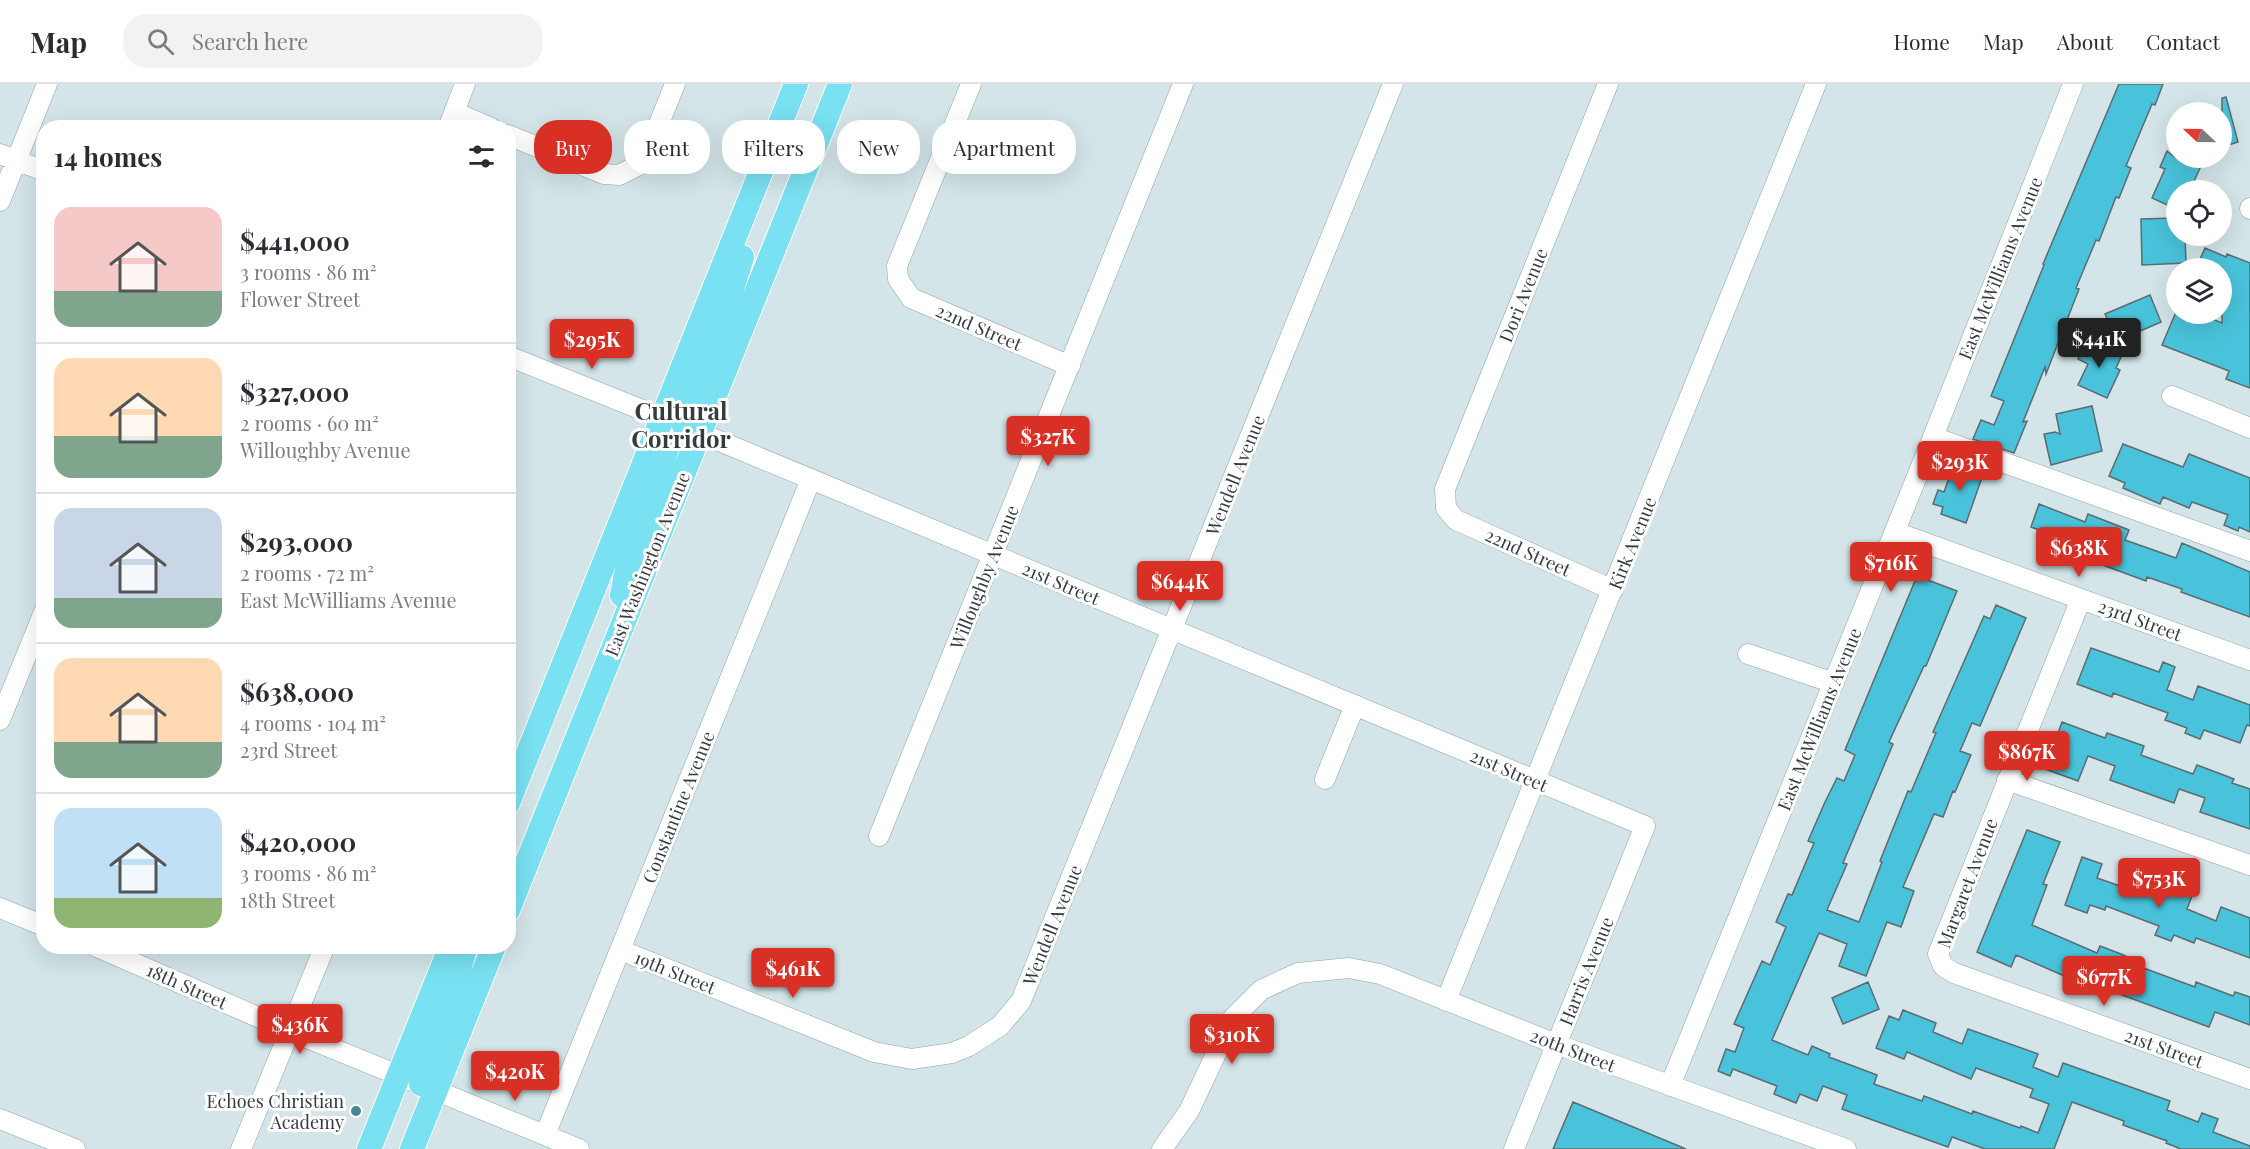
<!DOCTYPE html>
<meta charset="utf-8">
<style>
:root{--surface:#fff;--page:#f2f2f3;--text:#2b2b33;--muted:#7c7c81;--line:#e1e1e2;--accent:#d93025}
body{margin:0;font-family:"Playfair Display",serif;background:var(--page);color:var(--text);height:100vh;display:flex;flex-direction:column;font-size:22px;white-space:nowrap}
*{box-sizing:border-box;margin:0}
p{font-size:20px;color:var(--muted)}
.icon{flex:none;width:33px;height:33px;fill:none;stroke:currentColor;stroke-width:2;stroke-linecap:round;stroke-linejoin:round}
.map{position:relative;flex:1;overflow:hidden}
.side{position:absolute;left:36px;top:36px;width:480px;height:834px;display:flex;flex-direction:column;background:var(--surface);border-radius:24px;box-shadow:0 6px 24px #0002}
.side>*{flex:none}
.guide{position:absolute;left:534px;top:36px;width:570px;height:54px;display:flex;gap:12px}
.needle{width:39px;rotate:292deg}
.fabs{position:absolute;left:2166px;top:18px;display:grid;gap:12px}
.fabs a{display:grid;place-items:center;width:66px;height:66px;border-radius:50%;background:var(--surface);box-shadow:0 6px 24px #0002;font-size:30px}
.price{position:absolute;translate:-50% -51px;padding:0 14px;border-radius:6px;background:var(--accent);color:#fff;font-size:20px;line-height:39px;filter:drop-shadow(0 2px 3px #0008)}
.price::after{content:'';position:absolute;left:50%;top:36px;width:18px;height:14px;margin-left:-9px;background:inherit;clip-path:polygon(0 0,100% 0,50% 100%)}
.price.active{background:#222;color:#fff}
ul{padding:0;list-style:none}
li{display:flex;align-items:center;gap:18px;height:150px;padding:0 18px}
li+li{border-top:2px solid var(--line)}
li span{display:grid;place-items:center;flex:none;width:168px;height:120px;border-radius:18px;color:#555}
li>.icon{margin-inline-start:auto}
span .icon{width:72px;height:72px;fill:#fffc;stroke-width:1}
li b{font-size:26px}
h2{display:flex;justify-content:space-between;align-items:center;height:72px;padding:0 18px;font-size:26px}
.tag{padding:0 21px;border-radius:24px;background:var(--surface);box-shadow:0 6px 24px #0002;font-size:21px;line-height:54px}
.tag.active{background:var(--accent);color:#fff}
header{display:flex;align-items:center;gap:36px;box-sizing:border-box;height:84px;padding:0 30px;background:var(--surface);border-bottom:2px solid var(--line)}
header strong{font-size:28px}
nav{display:flex;gap:33px;margin-inline-start:auto;font-size:21px}
.search{width:420px;height:54px;background:var(--page);display:flex;align-items:center;gap:15px;box-sizing:border-box;padding:0 21px;border-radius:24px;color:var(--muted);font-size:22px}
.map>svg:first-child{display:block}
.building{fill:#49c3db;stroke:#5c6b6f;stroke-width:1.5}
.lines{fill:none;stroke-linecap:round;stroke-linejoin:round}
.minor-casing{stroke:#91a2a6;stroke-width:21}
.major-casing{stroke:#fff;stroke-width:26}
.minor{stroke:#fff;stroke-width:20}
.major{stroke:#79e1f2;stroke-width:24}
.poi-dot{fill:#448897;stroke:#fff;stroke-width:2}
.labels{text-anchor:middle;dominant-baseline:central;stroke-width:6;stroke-linejoin:round;paint-order:stroke}
.street-label{font-size:18px;fill:#353c3e;stroke:#fff}
.poi-label{font-size:18px;fill:#353c3e;stroke:#fff;text-anchor:end}
.district-label{font-size:24px;font-weight:bold;fill:#353c3e;stroke:#fff}
</style>
<header>
<strong>Map</strong>
<div class="search"><svg class="icon" aria-label="search" viewBox="0 0 24 24"><circle cx="10" cy="10" r="6"/><path d="M15 15l6 6"/></svg>Search here</div>
<nav><a>Home</a><a>Map</a><a>About</a><a>Contact</a></nav>
</header>
<div class="map">
<svg width="2250" height="1065" viewBox="0 0 2250 1065">
<rect width="100%" height="100%" fill="#d3e5e9"/>
<path class="building" d="M2119,0H2163L2155,21L2152,20L2126,82L2131,84L2119,114L2116,113L2099,157L2096,156L2076,204L2079,205L2046,290L2045,283L2023,338L2027,337L2014,369L1973,355L1981,336L1994,341L2004,317L1991,312L2044,181L2043,180Z
M2226,13L2238,58L2222,63V14Z
M2167,67L2176,74L2201,82L2190,106H2176V125L2152,114L2165,85L2160,83Z
M2176,134V152H2185L2186,179L2142,181L2141,135Z
M2205,164L2226,173L2227,170L2250,179V304L2226,295L2229,287L2162,261L2176,228L2194,236L2197,230H2200L2222,239V184H2196Z
M2150,211L2161,238L2117,257L2105,230Z
M2087,257L2121,273L2116,284L2120,286L2107,314L2078,301L2088,280L2078,275Z
M2092,322L2102,367L2051,381L2044,350L2055,348L2060,350L2056,330Z
M2123,360L2183,383L2189,370L2250,394V448L2239,443L2238,447L2224,441L2228,431L2192,418L2189,424L2163,413L2160,420L2123,404L2125,399L2109,392Z
M1965,377L1985,385L1966,439L1941,430L1943,423L1933,420L1938,406L1944,408L1954,380L1962,383Z
M2039,420L2085,438L2088,430L2129,446L2125,456L2176,474L2182,459L2250,488V533L2181,508L2182,505L2147,493L2146,497L2043,459L2047,449L2031,443Z
M1917,492L1957,507L1926,582H1924L1889,658L1893,660L1843,779L1847,780L1827,826L1859,838L1882,778L1880,777L1908,707L1911,708L1936,649L1933,648L1984,532L1990,535L1996,521L2026,534L1980,642L1972,639L1960,667L1971,671L1955,708L1953,707L1943,733L1934,730L1903,803L1914,807L1901,843L1887,838L1866,892L1839,882L1847,860L1819,849L1772,956L1808,971L1812,962L1830,970L1829,973L1877,991L1874,1000L1922,1017L1924,1012L1972,1030L1973,1027L2020,1044L2021,1042L2038,1049L2049,1020L2030,1013L2033,1005L1976,984L1971,995L1907,968L1904,975L1876,964L1889,932L1899,936L1903,926L1936,939L1933,948L1962,960L1968,945L2038,970L2033,983L2058,993L2063,979L2170,1017L2167,1026L2198,1038L2202,1029L2218,1035L2213,1048L2250,1062V1065H2181L2166,1059L2167,1057L2123,1041L2124,1037L2072,1018L2054,1065H1985L1952,1053L1948,1063L1842,1025L1847,1011L1823,1002L1817,1017L1800,1010L1796,1019L1774,1010L1777,1002L1733,985L1730,992L1718,987L1726,965L1735,968L1744,944L1734,940L1762,877L1770,881L1786,843L1776,838L1788,810L1792,811L1814,759L1808,757L1825,718L1837,694L1844,697L1855,671L1845,666Z
M2091,564L2159,588L2163,578L2175,583L2167,606L2193,616L2198,602L2250,621V642L2247,641L2240,659L2204,646L2200,655L2185,649L2187,644L2165,636L2168,629L2113,609L2112,613L2077,600Z
M2062,638L2105,654L2107,649L2144,662L2141,671L2193,690L2197,681L2234,695L2232,699L2250,705V745L2200,728L2205,714L2179,705L2174,719L2110,696L2115,682L2088,672L2078,697L2045,685Z
M2027,746L2060,758L2043,800L2047,801L2032,841L2097,869L2100,862L2121,870L2132,875L2130,879L2195,903L2196,898L2233,912L2235,908L2250,913V941L2215,928L2209,943L2103,904L2077,896L2076,897L2016,871L2011,883L1977,868Z
M2082,773L2102,780L2097,794L2123,803L2129,789L2192,812L2187,825L2216,837L2221,823L2250,834V874L2196,854L2194,859L2174,851L2171,857L2155,851L2159,842L2106,822L2105,826L2090,821L2087,829L2065,821Z
M1868,898L1879,925L1843,940L1832,914Z
M1573,1018L1686,1065H1553Z"/>
<g class="lines">
<g class="minor-casing">
<path id="minor" d="M971,0L897,182L898,195L911,214L1070,282
M1608,0L1445,405L1446,424L1456,436L1613,506
M454,28L491,44
M448,44L465,0
M508,51L604,90L619,91L643,79L675,0
M0,70L44,87
M0,117L47,0
M2250,124V125
M508,272L717,356L1645,742L1514,1065
M2172,312L2250,344
M1933,353L2250,467
M1895,448L2250,576
M2081,515L1938,870L1943,882L1954,889L2250,995
M1748,570L1834,599
M0,636L44,528
M1325,695L1355,621
M2007,696L2250,781
M879,752L1183,0
M0,824L44,842
M95,862L290,947L579,1065
M620,866L874,968L912,975L952,969L969,962L1000,942L1021,917L1393,0
M1446,917L1816,0
M1670,1002L1933,353L2073,0
M0,1035L75,1065
M545,1051L811,395
M241,1065L325,862
M1162,1065L1189,1027L1233,934L1261,906L1298,889L1349,884L1380,890L1556,960L1846,1065"/>
</g>
<g class="major-casing">
<path id="major" d="M684,342L700,304L742,173
M622,511L626,490L668,361
M508,719L796,0
M508,826L840,0
M421,1000L435,965L465,865
M369,1065L451,862
M412,1065L494,862"/>
</g>
<use href="#minor" class="minor"/>
<use href="#major" class="major"/>
</g>
<circle class="poi-dot" cx="356" cy="1027" r="6"/>
<g class="labels">
<g class="street-label">
<text transform="translate(2000 184) rotate(-68)">East McWilliams Avenue</text>
<text transform="translate(1523 211) rotate(-68)">Dori Avenue</text>
<text transform="translate(979 243) rotate(23)">22nd Street</text>
<text transform="translate(1235 391) rotate(-68)">Wendell Avenue</text>
<text transform="translate(1632 459) rotate(-68)">Kirk Avenue</text>
<text transform="translate(1528 468) rotate(24)">22nd Street</text>
<text transform="translate(647 480) rotate(-68)">East Washington Avenue</text>
<text transform="translate(984 493) rotate(-68)">Willoughby Avenue</text>
<text transform="translate(1061 499) rotate(23)">21st Street</text>
<text transform="translate(2140 536) rotate(20)">23rd Street</text>
<text transform="translate(1819 635) rotate(-68)">East McWilliams Avenue</text>
<text transform="translate(1509 686) rotate(23)">21st Street</text>
<text transform="translate(678 723) rotate(-68)">Constantine Avenue</text>
<text transform="translate(1967 799) rotate(-69)">Margaret Avenue</text>
<text transform="translate(1052 841) rotate(-68)">Wendell Avenue</text>
<text transform="translate(1586 887) rotate(-68)">Harris Avenue</text>
<text transform="translate(675 888) rotate(22)">19th Street</text>
<text transform="translate(187 902) rotate(24)">18th Street</text>
<text transform="translate(2164 964) rotate(20)">21st Street</text>
<text transform="translate(1573 966) rotate(21)">20th Street</text>
</g>
<g class="poi-label">
<text x="344" y="1017">Echoes Christian<tspan x="344" dy="21">Academy</tspan></text>
</g>
<g class="district-label">
<text x="681" y="326">Cultural<tspan x="681" dy="28">Corridor</tspan></text>
</g>
</g>
</svg>
<div class="fabs">
<a><svg class="needle" viewBox="-14 -14 28 28"><path d="M0-13l5 13h-10z" fill="#e53935"/><path d="M0 13l5-13h-10z" fill="#7c7c81"/></svg></a>
<a><svg class="icon" aria-label="locate" viewBox="0 0 24 24"><circle cx="12" cy="12" r="6"/><path d="M12 2v4M12 18v4M2 12h4M18 12h4"/></svg></a>
<a><svg class="icon" aria-label="layers" viewBox="0 0 24 24"><path d="M12 4l9 5-9 5-9-5zM3 14l9 5 9-5"/></svg></a>
</div>
<b class="price active" style="left:2099px;top:285px">$441K</b>
<b class="price" style="left:592px;top:286px">$295K</b>
<b class="price" style="left:1048px;top:383px">$327K</b>
<b class="price" style="left:1960px;top:408px">$293K</b>
<b class="price" style="left:2079px;top:494px">$638K</b>
<b class="price" style="left:1891px;top:509px">$716K</b>
<b class="price" style="left:1180px;top:528px">$644K</b>
<b class="price" style="left:2027px;top:698px">$867K</b>
<b class="price" style="left:2159px;top:825px">$753K</b>
<b class="price" style="left:793px;top:915px">$461K</b>
<b class="price" style="left:2104px;top:923px">$677K</b>
<b class="price" style="left:300px;top:971px">$436K</b>
<b class="price" style="left:1232px;top:981px">$310K</b>
<b class="price" style="left:515px;top:1018px">$420K</b>
<div class="guide">
<a class="tag active">Buy</a>
<a class="tag">Rent</a>
<a class="tag">Filters</a>
<a class="tag">New</a>
<a class="tag">Apartment</a>
</div>
<section class="side">
<h2>14 homes<svg class="icon" aria-label="filters" viewBox="0 0 24 24"><path d="M4 7h16M4 17h16"/><circle cx="9" cy="7" r="2"/><circle cx="15" cy="17" r="2"/></svg></h2>
<ul>
<li><span style="background:linear-gradient(#f6c9c9 70%,#7fa58c 0)"><svg class="icon" aria-label="home" viewBox="0 0 24 24"><path d="M3 11l9-7 9 7M6 9v11h12V9"/></svg></span><div><b>$441,000</b><p>3 rooms · 86 m²</p><p>Flower Street</p></div></li>
<li><span style="background:linear-gradient(#ffd9b3 65%,#7fa58c 0)"><svg class="icon" aria-label="home" viewBox="0 0 24 24"><path d="M3 11l9-7 9 7M6 9v11h12V9"/></svg></span><div><b>$327,000</b><p>2 rooms · 60 m²</p><p>Willoughby Avenue</p></div></li>
<li><span style="background:linear-gradient(#c9d6e8 75%,#7fa58c 0)"><svg class="icon" aria-label="home" viewBox="0 0 24 24"><path d="M3 11l9-7 9 7M6 9v11h12V9"/></svg></span><div><b>$293,000</b><p>2 rooms · 72 m²</p><p>East McWilliams Avenue</p></div></li>
<li><span style="background:linear-gradient(#ffd9b3 70%,#7fa58c 0)"><svg class="icon" aria-label="home" viewBox="0 0 24 24"><path d="M3 11l9-7 9 7M6 9v11h12V9"/></svg></span><div><b>$638,000</b><p>4 rooms · 104 m²</p><p>23rd Street</p></div></li>
<li><span style="background:linear-gradient(#bfe0f5 75%,#8fb573 0)"><svg class="icon" aria-label="home" viewBox="0 0 24 24"><path d="M3 11l9-7 9 7M6 9v11h12V9"/></svg></span><div><b>$420,000</b><p>3 rooms · 86 m²</p><p>18th Street</p></div></li>
</ul>
</section>
</div>
